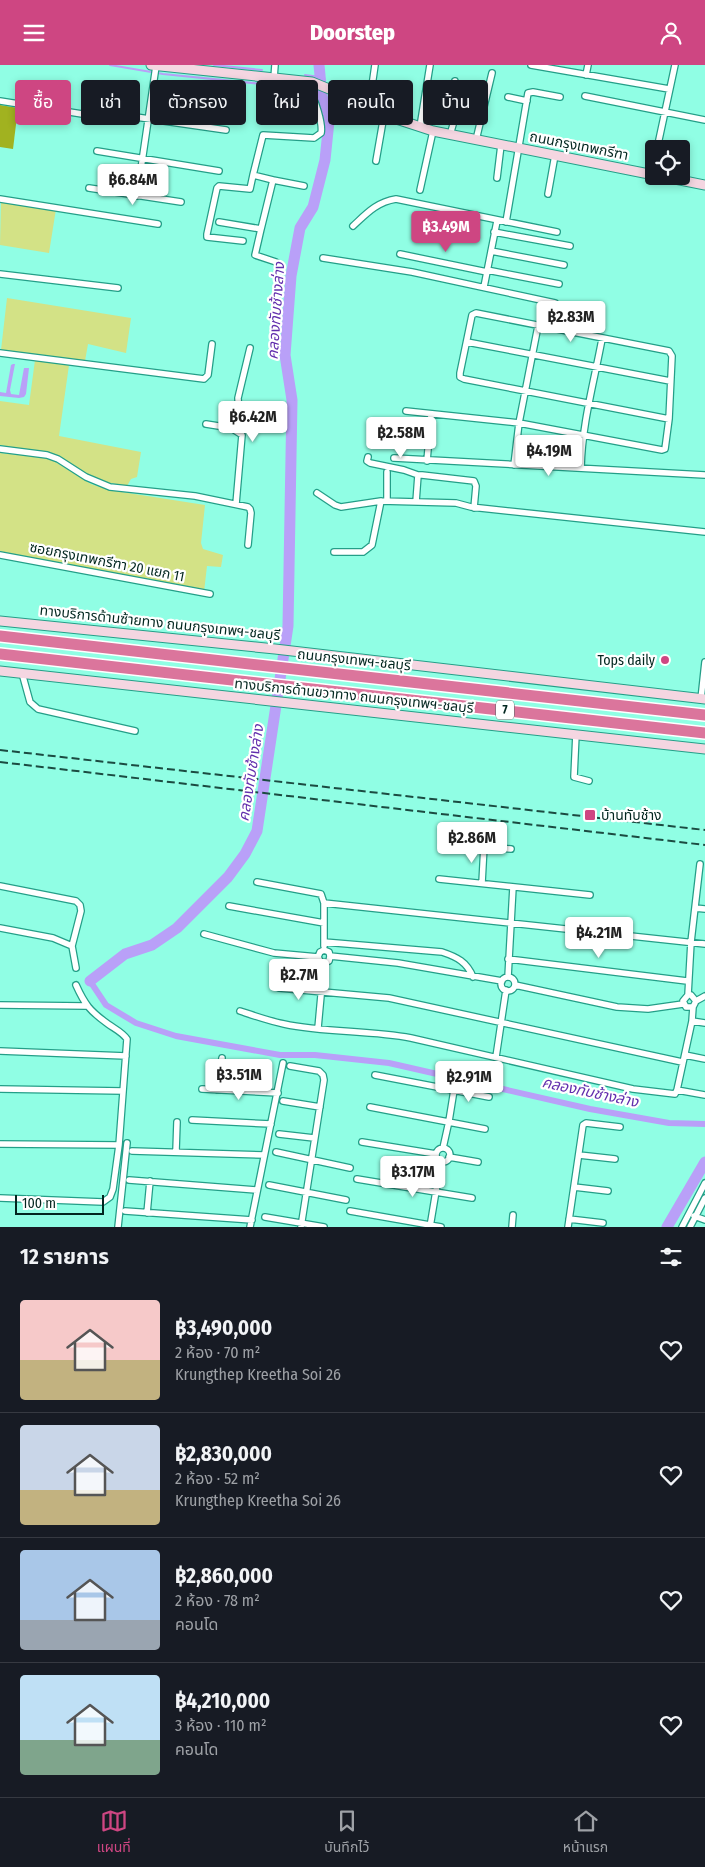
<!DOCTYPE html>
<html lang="th">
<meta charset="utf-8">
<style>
:root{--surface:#171b24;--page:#242831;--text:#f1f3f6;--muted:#9ea1a6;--line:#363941;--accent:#ce4682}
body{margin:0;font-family:"Fira Sans Condensed","Noto Sans Thai",sans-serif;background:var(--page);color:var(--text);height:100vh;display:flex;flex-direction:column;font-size:19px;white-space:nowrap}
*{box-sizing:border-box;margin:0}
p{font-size:16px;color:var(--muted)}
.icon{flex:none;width:28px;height:28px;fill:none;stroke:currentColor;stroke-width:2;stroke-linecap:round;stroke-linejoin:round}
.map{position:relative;height:1162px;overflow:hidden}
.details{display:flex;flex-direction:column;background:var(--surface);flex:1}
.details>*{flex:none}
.guide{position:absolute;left:15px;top:15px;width:675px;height:45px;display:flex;gap:10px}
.buttons{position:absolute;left:645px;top:75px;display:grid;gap:10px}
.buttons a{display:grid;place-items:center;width:45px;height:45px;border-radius:5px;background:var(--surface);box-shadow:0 2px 8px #0003;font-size:25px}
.scale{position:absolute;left:15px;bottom:12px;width:89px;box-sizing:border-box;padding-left:5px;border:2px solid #02261f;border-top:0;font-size:14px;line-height:18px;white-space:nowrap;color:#02261f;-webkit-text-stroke:4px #fff;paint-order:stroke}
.price{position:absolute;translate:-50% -42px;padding:0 11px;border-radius:5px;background:#fff;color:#222;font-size:16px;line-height:32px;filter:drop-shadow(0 1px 2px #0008)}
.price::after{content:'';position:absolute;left:50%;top:30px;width:15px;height:11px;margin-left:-8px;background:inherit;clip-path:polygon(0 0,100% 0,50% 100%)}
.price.selected{background:var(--accent);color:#fff}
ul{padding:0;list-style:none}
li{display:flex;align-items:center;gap:15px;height:125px;padding:0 20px}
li+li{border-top:1px solid var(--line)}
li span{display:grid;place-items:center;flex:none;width:140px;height:100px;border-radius:5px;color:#555}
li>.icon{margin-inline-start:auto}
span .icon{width:60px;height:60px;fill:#fffc;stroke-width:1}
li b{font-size:21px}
h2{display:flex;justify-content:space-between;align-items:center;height:60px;padding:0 20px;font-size:21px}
.pill{padding:0 18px;border-radius:5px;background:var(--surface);box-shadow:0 2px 8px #0003;font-size:18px;line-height:45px}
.pill.selected{background:var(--accent);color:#fff}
header{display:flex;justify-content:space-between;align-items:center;height:65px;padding:0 20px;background:var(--accent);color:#fff;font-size:22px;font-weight:800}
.tabs{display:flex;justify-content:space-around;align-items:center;height:70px;border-top:1px solid var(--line);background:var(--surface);font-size:14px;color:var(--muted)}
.tabs a{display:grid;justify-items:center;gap:2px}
.tabs .selected{color:var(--accent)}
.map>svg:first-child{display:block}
.green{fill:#d3e286}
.forest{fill:#a1b220}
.water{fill:#b9a0f8}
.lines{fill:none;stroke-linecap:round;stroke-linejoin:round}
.stream{stroke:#b9a0f8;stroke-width:2}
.canal{stroke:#b9a0f8;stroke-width:6}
.river{stroke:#b9a0f8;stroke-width:11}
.minor-casing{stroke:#249f88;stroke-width:8}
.secondary-casing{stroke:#249f88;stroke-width:11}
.motorway-casing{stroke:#fff;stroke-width:14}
.minor{stroke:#fff;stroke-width:5.5}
.secondary{stroke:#f4d6e1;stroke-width:9}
.motorway{stroke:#db759c;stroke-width:11}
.rail{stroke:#1b4b41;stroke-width:2;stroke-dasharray:8 4;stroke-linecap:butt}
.poi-dot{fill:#ce4682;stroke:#fff;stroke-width:2}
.labels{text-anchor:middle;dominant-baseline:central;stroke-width:4.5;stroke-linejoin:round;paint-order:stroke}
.shield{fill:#fff;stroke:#4e6762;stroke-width:1}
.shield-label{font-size:12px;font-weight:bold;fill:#02261f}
.street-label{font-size:14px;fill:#02261f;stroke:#fff}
.poi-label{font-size:14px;fill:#02261f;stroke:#fff;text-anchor:end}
.water-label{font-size:15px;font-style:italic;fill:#622fad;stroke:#fff}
</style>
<header><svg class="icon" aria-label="menu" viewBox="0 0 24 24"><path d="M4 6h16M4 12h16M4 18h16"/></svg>Doorstep<svg class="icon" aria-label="person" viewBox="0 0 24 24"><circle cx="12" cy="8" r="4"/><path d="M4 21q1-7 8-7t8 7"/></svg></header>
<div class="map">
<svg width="705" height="1162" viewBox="0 0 705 1162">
<rect width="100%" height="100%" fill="#90fee4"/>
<path class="green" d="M1,135L56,144L49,188L0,180Z
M7,233L131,253L126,288L88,279L85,296L1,285Z
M35,295L69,300L59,371L141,387L137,412L131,414L127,421L99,416L79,406L56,390L0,380V336L29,340Z
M0,388L49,393L91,419L109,425L205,440L201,478L203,484L223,490L221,502L207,501L204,527L0,488Z"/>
<path class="forest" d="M0,40L18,43L13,84L0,82Z"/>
<path class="water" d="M13,299H15L10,325L11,329L19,330L24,303H29L26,329L24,332L19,333L0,331V327L6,328L11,300Z"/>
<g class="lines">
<path class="stream" d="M110,0L163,9L282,21
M214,0L262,5
M305,10L320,12"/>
<path class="canal" d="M315,30L322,31
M90,916L106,940L136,958L176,971L280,990H315L389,998L590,1044L669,1058L705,1059"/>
<path class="river" d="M90,916L125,889L152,880L177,863L228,812L245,789L257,766L288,561L292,335L285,290L291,211L300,163L313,142L325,95L329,56L322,31L319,0
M667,1162L705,1097"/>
<g class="minor-casing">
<path id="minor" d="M531,0L669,24
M586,10L588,0
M274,13L275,0
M585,31L705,55
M508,32L527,36
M0,36L101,52
M369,42L375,0
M108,48L226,65
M420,62L430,0
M450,70L459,39L455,16
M476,75L492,8
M657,84L675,0
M97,86L219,106
M376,96L384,50
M497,113L501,80
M273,115L304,121
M89,123L181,137
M420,125L433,66
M548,129L555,90
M137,131L156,1
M0,134L158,159
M219,157L261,164L273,115L253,110L263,70L314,73L321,68C323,60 315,31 308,25C304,22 298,20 294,17
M506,157L528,28L533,27L560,32
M353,161C367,148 377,137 396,134L557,167
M261,164L255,190L276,197
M494,167L570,181
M243,176L207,172V169L217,123L219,121L250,124L253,110
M491,186L564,200
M400,189L487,207
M323,193L412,207L555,238
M487,205L559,219
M0,209L118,223
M484,222L497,156
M467,277L670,316
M0,288L204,314L208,310L212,279
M406,346L519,358L662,385L665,384L669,354L672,291L669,286L476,248L472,250L460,308V312L464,314L669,354
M206,359L231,363L242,370L236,439
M240,367L238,333L250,283
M0,384L47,390L58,394L86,412L110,422L195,431L248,442L250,444L251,448L248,480
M368,392L367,396L370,398L404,405L418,410
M394,393L705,410
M427,396L431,349
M514,400L519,358L538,261
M581,403C582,359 594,317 602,274
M317,428L335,440L341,442L381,436L456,438L471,442L705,467
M387,436V407
M416,437L418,410H422L474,416L476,421L474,443
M334,487H363L372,480L381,436
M0,490L210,529
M22,608L30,637L38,644L135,666
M701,634L705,597
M576,669L574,712L589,716
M441,777L511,784
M439,814L590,830
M257,817L321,829L324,838V881
M482,818L484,781
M0,821L76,836L80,840L81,846L72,881L76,903
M324,838L705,879
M229,841L324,858
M695,843L705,844
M0,863L53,873L72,881
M204,869L274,888L318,892L320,896L324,898L329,896L330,891L329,887L324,885L320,887L318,892
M324,877L442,887C457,892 467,897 473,912
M330,891L398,898L502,916
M508,894L687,916
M508,912L513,822
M501 919a7 7 0 1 1 14 0a7 7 0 1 1-14 0Z
M515,920L617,942L648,944L683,939
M279,923L389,933L682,997
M688,930H691L696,936L693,942H686L683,936L688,930L691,877L700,799
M696,936L705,931
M0,940L86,941
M240,946C255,951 269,956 284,959C326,968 369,965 411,973L633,1024L675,1029L677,1025L705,1030
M692,956L705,958
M318,963L324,898
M0,986L126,991
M685,990L705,994
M496,992L506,925
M290,1001L319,1006L323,1010L324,1015L301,1162
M375,1010L489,1032
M0,1024L123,1026
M202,1024L278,1028
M217,1025L222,993
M677,1025L692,956L693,942
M283,1036L320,1042
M370,1042L485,1064
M192,1055L271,1059
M279,1069L314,1073
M362,1077L436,1089
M0,1079L119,1080
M443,1083L449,1056L454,1025
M436 1090a7 7 0 1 1 14 0a7 7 0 1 1-14 0Z
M132,1086L264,1090
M176,1086L177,1057
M276,1087L350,1103
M579,1090L615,1094
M449,1092L478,1097
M357,1114L472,1133
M129,1115L257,1125
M269,1120L346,1135
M574,1122L608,1126
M0,1133L103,1137L110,1132L113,1124L119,1080L127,974C122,967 115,964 108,959C90,946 85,940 76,920
M125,1146L252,1155
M350,1146L441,1162
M147,1148L150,1116
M694,1151L705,1155
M265,1152L324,1162
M569,1154L603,1158
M118,1162L127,1078
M250,1162L283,998
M430,1162L441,1096
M512,1162L513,1150
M568,1162L583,1060L586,1058L620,1062
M682,1162L705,1118
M690,1162L705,1133"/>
</g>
<g class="secondary-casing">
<path id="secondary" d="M151,0L312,17L349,32L384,50L433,66L654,110
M660,111L705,120
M0,556L275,584L705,634
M0,606L705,684"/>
</g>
<g class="motorway-casing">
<path id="motorway" d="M0,571L705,650
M0,589L705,668"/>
</g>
<use href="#minor" class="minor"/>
<use href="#secondary" class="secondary"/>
<use href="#motorway" class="motorway"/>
<path class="rail" d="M0,685L705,765
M0,697L705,780"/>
</g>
<g class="poi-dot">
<circle cx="665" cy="595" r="5"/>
<rect x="584" y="744" width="12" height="12" rx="2.5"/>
</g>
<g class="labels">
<rect class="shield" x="496" y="635.5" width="18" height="19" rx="4"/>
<g class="shield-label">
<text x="505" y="645">7</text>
</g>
<g class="street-label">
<text transform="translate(579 81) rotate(11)">ถนนกรุงเทพกรีฑา</text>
<text transform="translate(107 497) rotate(11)">ซอยกรุงเทพกรีฑา 20 แยก 11</text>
<text transform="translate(160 558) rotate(6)">ทางบริการด้านซ้ายทาง ถนนกรุงเทพฯ-ชลบุรี</text>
<text transform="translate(354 595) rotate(6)">ถนนกรุงเทพฯ-ชลบุรี</text>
<text transform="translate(354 631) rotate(6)">ทางบริการด้านขวาทาง ถนนกรุงเทพฯ-ชลบุรี</text>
</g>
<g class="poi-label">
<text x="655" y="595">Tops daily</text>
<text x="601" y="750" text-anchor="start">บ้านทับช้าง</text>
</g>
<g class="water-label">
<text transform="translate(276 246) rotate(-86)">คลองทับช้างล่าง</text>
<text transform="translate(251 708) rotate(-81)">คลองทับช้างล่าง</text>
<text transform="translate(590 1027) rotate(12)">คลองทับช้างล่าง</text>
</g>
</g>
</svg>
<div class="buttons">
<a><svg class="icon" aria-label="locate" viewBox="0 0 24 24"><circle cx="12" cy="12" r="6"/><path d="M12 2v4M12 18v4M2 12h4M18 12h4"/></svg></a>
</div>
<div class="scale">100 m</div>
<b class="price" style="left:133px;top:141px">฿6.84M</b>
<b class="price selected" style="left:446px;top:188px">฿3.49M</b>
<b class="price" style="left:571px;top:278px">฿2.83M</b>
<b class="price" style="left:253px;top:378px">฿6.42M</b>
<b class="price" style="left:401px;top:394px">฿2.58M</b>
<b class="price" style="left:549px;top:412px">฿4.19M</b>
<b class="price" style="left:472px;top:799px">฿2.86M</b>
<b class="price" style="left:599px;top:894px">฿4.21M</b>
<b class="price" style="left:299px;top:936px">฿2.7M</b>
<b class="price" style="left:239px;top:1036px">฿3.51M</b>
<b class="price" style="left:469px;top:1038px">฿2.91M</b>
<b class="price" style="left:413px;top:1133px">฿3.17M</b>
<div class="guide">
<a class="pill selected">ซื้อ</a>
<a class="pill">เช่า</a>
<a class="pill">ตัวกรอง</a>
<a class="pill">ใหม่</a>
<a class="pill">คอนโด</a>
<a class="pill">บ้าน</a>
</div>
</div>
<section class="details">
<h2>12 รายการ<svg class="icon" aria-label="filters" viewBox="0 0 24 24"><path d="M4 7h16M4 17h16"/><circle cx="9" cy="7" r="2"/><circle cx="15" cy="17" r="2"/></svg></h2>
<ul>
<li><span style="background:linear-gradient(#f6c9c9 60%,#c2b280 0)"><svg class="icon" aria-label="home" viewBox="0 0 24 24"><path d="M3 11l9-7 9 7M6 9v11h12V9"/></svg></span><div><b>฿3,490,000</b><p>2 ห้อง · 70 m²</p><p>Krungthep Kreetha Soi 26</p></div><svg class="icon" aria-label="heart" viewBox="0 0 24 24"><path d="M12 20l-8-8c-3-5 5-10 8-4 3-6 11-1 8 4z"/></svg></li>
<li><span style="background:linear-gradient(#c9d6e8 65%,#c2b280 0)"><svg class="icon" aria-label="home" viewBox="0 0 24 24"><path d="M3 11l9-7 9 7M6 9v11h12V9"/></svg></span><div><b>฿2,830,000</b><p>2 ห้อง · 52 m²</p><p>Krungthep Kreetha Soi 26</p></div><svg class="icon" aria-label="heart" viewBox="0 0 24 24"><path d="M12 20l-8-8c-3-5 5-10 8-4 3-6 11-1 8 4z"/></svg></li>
<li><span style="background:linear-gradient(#a9c7e8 70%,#9aa5b1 0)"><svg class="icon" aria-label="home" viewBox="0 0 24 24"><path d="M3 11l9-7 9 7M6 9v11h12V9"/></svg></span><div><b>฿2,860,000</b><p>2 ห้อง · 78 m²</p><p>คอนโด</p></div><svg class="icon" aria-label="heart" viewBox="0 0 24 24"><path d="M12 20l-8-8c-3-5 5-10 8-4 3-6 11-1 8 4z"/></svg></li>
<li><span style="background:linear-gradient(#bfe0f5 65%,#7fa58c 0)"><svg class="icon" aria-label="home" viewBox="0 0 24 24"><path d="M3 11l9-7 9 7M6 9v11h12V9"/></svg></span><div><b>฿4,210,000</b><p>3 ห้อง · 110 m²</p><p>คอนโด</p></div><svg class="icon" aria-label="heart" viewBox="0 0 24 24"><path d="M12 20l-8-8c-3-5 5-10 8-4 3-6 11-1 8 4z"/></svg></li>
</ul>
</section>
<nav class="tabs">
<a class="selected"><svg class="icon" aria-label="map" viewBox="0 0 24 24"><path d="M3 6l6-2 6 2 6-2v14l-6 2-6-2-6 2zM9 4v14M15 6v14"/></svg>แผนที่</a>
<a><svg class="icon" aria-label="saved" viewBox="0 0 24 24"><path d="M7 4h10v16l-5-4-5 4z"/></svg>บันทึกไว้</a>
<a><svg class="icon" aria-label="home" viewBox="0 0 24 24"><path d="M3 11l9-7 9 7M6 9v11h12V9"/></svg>หน้าแรก</a>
</nav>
